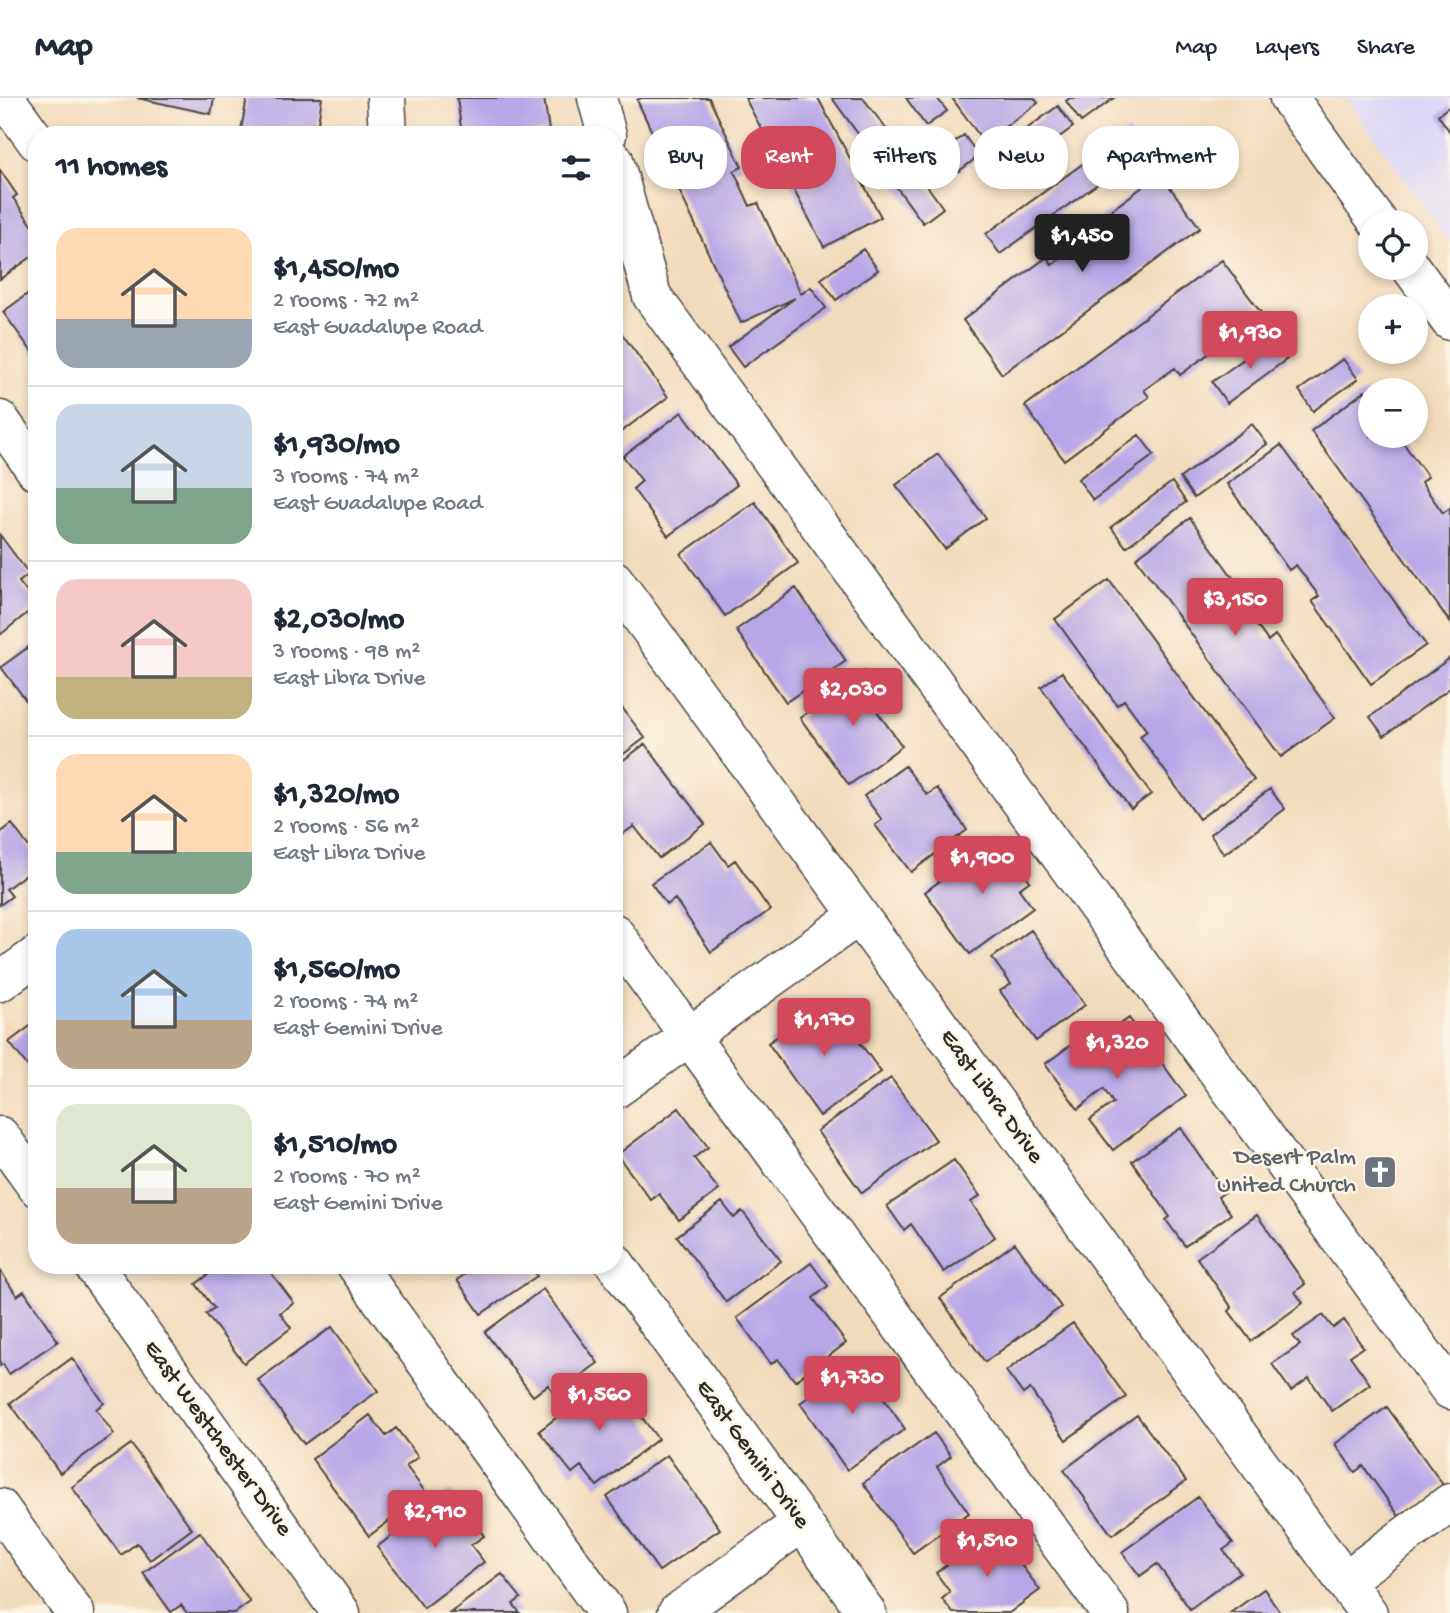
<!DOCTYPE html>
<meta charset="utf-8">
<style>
:root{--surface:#fff;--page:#f6f6f7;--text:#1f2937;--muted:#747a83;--line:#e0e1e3;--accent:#d1495b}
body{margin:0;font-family:"Gochi Hand",sans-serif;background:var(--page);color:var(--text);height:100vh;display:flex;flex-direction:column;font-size:26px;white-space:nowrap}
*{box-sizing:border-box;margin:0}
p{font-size:23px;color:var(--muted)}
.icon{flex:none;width:38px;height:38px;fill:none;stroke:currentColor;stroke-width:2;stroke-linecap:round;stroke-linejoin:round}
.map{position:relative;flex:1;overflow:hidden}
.details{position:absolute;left:28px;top:28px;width:595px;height:1148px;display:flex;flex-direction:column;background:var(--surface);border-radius:28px;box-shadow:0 4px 10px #0003}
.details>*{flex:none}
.top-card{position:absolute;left:644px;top:28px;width:665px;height:63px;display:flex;gap:14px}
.buttons{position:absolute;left:1358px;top:112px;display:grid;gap:14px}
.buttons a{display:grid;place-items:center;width:70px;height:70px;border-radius:50%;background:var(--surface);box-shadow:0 4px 10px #0003;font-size:35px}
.price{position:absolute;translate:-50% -60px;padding:0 16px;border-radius:7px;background:var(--accent);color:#fff;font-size:23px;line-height:46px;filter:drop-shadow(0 2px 4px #0008)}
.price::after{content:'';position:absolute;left:50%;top:42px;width:21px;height:16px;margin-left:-10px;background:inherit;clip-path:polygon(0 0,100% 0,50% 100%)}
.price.active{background:#222;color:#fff}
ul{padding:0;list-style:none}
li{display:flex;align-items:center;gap:21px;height:175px;padding:0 28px}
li+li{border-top:2px solid var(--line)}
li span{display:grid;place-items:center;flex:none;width:196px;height:140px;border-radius:21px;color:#555}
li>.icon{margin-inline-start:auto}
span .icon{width:84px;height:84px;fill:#fffc;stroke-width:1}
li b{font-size:30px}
h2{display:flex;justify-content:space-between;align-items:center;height:84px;padding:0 28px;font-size:30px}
.pill{padding:0 24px;border-radius:28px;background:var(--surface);box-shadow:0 4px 10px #0003;font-size:24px;line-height:63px}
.pill.active{background:var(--accent);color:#fff}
header{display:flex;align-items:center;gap:42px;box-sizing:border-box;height:98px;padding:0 35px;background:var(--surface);border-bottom:2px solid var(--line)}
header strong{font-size:33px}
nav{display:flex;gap:38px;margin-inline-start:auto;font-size:24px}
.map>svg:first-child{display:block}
.built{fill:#dbd6f7}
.building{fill:#b8a7e7}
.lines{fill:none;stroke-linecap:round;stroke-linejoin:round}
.minor-casing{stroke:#494541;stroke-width:41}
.major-casing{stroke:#494541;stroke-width:41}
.minor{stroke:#fff;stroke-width:38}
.major{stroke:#fff;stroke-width:38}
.labels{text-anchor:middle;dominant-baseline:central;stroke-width:5;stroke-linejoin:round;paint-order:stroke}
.street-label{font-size:24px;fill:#2b2b2b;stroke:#fcf5e5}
.worship-label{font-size:24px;fill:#5b616d;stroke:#fcf5e5;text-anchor:end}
</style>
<header>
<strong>Map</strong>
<nav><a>Map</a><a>Layers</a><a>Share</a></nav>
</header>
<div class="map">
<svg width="1450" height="1515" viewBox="0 0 1450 1515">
<rect width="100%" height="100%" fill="#fcf5e5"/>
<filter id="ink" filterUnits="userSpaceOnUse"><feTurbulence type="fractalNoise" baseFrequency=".0143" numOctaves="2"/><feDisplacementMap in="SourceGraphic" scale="14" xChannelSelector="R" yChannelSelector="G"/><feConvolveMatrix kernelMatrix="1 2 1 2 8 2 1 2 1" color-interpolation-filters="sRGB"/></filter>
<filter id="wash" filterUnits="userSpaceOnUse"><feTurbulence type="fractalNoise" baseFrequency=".00686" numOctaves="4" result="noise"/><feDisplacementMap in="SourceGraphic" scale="28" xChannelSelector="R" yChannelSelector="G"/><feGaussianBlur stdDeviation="1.57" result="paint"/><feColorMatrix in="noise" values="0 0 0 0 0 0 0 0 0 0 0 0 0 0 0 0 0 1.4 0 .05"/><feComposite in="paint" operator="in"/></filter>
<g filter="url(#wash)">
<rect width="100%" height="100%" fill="#f2dbbc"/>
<path class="built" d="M1346,0H1450V145Z"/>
<g id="blocks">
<path class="building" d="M137,0H214L211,16Z
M247,0H322L316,37H240Z
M457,0H544L549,32L515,37H462Z
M641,0H709L742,69L734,73L750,108L758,105L801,196L811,189L826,210L743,269L728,249L795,200L741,225L637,2Z
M745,0H818L881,119L824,149Z
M832,0H863L893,40L872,55Z
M906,0H937L947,13L926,28Z
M952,0H1034L1038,5L984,44Z
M1070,0H1114L1081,24L1066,3Z
M1058,8L1073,29L1021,67L1006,46Z
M1450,8V34L1438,17Z
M1128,33L1142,54L1000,156L986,136Z
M964,37L979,58L959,73L944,52Z
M913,68L943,110L923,125L892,83Z
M0,72L17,97L13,100L37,134V155L0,181Z
M1160,76L1200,130L1002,276L963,222L1047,159L1052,167L1083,143L1078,137Z
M863,151L878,172L836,202L821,181Z
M1222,162L1262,216L1180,277L1175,270L1144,292L1149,299L1064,362L1025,308Z
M37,189V256L35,258L3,214Z
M620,233L668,299L614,339V238Z
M1273,240L1287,261L1227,305L1212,284Z
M1343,261L1358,281L1313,313L1299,292Z
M1365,293L1370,300V338H1398L1428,379L1421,384L1443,415L1450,410V524L1311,333Z
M682,314L737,387L668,438L633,391L642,383L623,358Z
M1252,326L1267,346L1194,400L1180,380Z
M1139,337L1154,357L1093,402L1078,381Z
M1281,347L1426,547L1371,586L1312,503L1319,498L1296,467L1289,472L1227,386Z
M938,356L986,420L945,451L896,387Z
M1172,384L1186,404L1126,449L1111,429Z
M755,404L798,465L725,518L681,456Z
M1190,420L1252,506L1245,511L1268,543L1275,537L1335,620L1281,659L1136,460Z
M0,437L29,476L19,484L37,507L0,537Z
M1109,482L1254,682L1199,721L1140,638L1147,633L1124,602L1117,607L1055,521Z
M796,490L846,563L786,604L736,532Z
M37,543V617L1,569Z
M1450,560V590L1384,638L1370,619Z
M865,572L886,601L874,609L902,648L849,687L800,620Z
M1062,574L1151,696L1131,711L1041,589Z
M614,599L645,640L614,663Z
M645,646L705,726L659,760L634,728L620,738L614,731V669Z
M905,668L927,697L937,690L967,732L911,774L875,727L882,722L864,698Z
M1270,691L1285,711L1224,756L1210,736Z
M12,726L37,760V768L6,791L12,798L0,807V735Z
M998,740L1030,783L1019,791L1033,810L970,856L925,794Z
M711,744L728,767L735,762L770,812L711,854L675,801L667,807L651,785Z
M1031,832L1085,907L1036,943L1000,893L1011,886L992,860Z
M829,902L881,974L820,1018L768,945Z
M1129,920L1186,998L1113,1052L1090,1022L1113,1005L1104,991L1078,1011L1045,966L1090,933L1098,943Z
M37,923V980L9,944Z
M891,980L936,1042L862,1095L817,1033Z
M679,1010L708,1049L694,1060L719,1092L679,1122L659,1096L651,1102L617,1057Z
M1181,1030L1225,1094L1218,1099L1231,1116L1185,1148L1166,1122L1170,1119L1132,1063Z
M954,1062L980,1098L971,1104L995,1139L944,1174L911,1126L904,1132L887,1108Z
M722,1104L734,1120L742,1113L781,1163L726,1204L677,1138Z
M1257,1117L1305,1186L1295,1194L1303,1205L1251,1243L1229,1213L1232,1210L1197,1160Z
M1015,1145L1061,1209L985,1264L940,1200Z
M811,1165L828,1188L813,1200L846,1245L795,1283L778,1261L771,1266L737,1220Z
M221,1167H265L294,1205L280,1215L291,1230L244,1265L206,1216L214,1210L196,1186Z
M462,1167H530L537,1178L481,1216L457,1182L467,1175Z
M0,1172L17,1198L24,1193L58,1243L9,1276L3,1266L0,1268Z
M543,1191L598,1265L555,1296L548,1287L533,1298L485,1234Z
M1323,1217L1333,1230L1344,1222L1363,1249L1350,1258L1370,1286L1332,1313L1309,1280L1291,1293L1272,1266L1300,1247L1293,1238Z
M1073,1225L1126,1299L1066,1342L1030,1291L1023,1296L1006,1273Z
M332,1229L378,1293L304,1346L258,1282Z
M72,1260L104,1305L96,1311L114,1336L60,1375L10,1305Z
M858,1264L905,1331L847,1372L800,1305Z
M611,1278L658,1341L597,1388L581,1368L572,1375L539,1333Z
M1387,1309L1443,1387L1399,1418L1363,1368L1355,1374L1335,1346Z
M370,1317L386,1338L396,1330L418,1359L406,1368L426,1395L369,1438L312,1361Z
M1137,1317L1186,1383L1112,1437L1064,1372Z
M934,1335L951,1358L937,1369L969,1415L913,1455L863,1385Z
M131,1346L192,1431L150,1462L137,1445L121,1457L72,1389Z
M667,1357L720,1431L659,1473L607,1399Z
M450,1393L484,1438L471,1447L484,1464L424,1510L377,1449Z
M1198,1399L1233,1445L1223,1452L1240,1474L1190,1511L1157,1466L1140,1478L1122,1454Z
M994,1431L1040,1492L1009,1515H953L942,1501L950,1494L936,1475Z
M200,1434L250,1504L235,1515H187L181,1507L171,1514L143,1475Z
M502,1476L521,1500L513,1506L520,1515H450Z
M1264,1491L1281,1515H1230Z"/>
</g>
</g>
<g filter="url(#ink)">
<use href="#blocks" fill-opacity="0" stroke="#494541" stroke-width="2"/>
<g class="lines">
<g class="minor-casing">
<path id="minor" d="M5,0L37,44
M386,0L388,37
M597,0L607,37
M614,62L652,198L1450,1292
M0,322L37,374
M614,482L1368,1515
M614,835L1110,1515
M0,884L37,857
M614,992L858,818
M0,1038L37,1089
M614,1164L867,1515
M93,1167L341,1515
M356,1167L607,1515
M0,1410L75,1515
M1344,1483L1450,1405
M677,1515L801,1425"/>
</g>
<g class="major-casing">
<path id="major" d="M1289,0L1378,124
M1411,170L1450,223"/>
</g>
<use href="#minor" class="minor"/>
<use href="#major" class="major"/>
</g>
</g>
<defs>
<g id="church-square" transform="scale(1.75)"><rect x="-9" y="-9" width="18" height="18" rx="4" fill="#6b7280" stroke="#fcf5e5"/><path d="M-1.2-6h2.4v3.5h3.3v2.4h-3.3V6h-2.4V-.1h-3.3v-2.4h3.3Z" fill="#fff"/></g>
</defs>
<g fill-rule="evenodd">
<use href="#church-square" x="1380" y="1074"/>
</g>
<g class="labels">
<g class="street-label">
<text transform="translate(991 999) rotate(54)">East Libra Drive</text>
<text transform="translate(217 1341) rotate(54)">East Westchester Drive</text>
<text transform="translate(752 1357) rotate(54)">East Gemini Drive</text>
</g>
<g class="worship-label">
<text x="1356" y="1060">Desert Palm<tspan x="1356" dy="28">United Church</tspan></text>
</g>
</g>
</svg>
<div class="buttons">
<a><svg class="icon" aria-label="locate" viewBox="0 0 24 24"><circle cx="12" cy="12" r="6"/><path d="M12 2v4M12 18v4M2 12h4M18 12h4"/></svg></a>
<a>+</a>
<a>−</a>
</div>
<b class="price active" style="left:1082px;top:176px">$1,450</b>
<b class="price" style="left:1250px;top:273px">$1,930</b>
<b class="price" style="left:1235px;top:540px">$3,150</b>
<b class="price" style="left:853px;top:630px">$2,030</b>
<b class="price" style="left:982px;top:798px">$1,900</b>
<b class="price" style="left:824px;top:960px">$1,170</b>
<b class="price" style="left:1117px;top:983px">$1,320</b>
<b class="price" style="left:852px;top:1318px">$1,730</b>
<b class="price" style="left:599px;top:1335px">$1,560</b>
<b class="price" style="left:435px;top:1452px">$2,910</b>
<b class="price" style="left:987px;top:1481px">$1,510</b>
<div class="top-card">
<a class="pill">Buy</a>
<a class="pill active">Rent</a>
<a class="pill">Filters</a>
<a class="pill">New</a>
<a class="pill">Apartment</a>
</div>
<section class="details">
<h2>11 homes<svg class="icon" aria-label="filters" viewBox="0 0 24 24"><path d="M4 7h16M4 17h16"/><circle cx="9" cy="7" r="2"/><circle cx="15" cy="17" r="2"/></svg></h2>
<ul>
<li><span style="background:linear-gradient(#ffd9b3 65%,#9aa5b1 0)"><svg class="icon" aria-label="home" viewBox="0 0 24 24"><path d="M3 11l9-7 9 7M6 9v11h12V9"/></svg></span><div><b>$1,450/mo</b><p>2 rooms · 72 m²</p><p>East Guadalupe Road</p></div></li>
<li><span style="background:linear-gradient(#c9d6e8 60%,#7fa58c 0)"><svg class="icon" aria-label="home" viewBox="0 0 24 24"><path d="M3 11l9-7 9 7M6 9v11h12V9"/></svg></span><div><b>$1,930/mo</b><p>3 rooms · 74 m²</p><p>East Guadalupe Road</p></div></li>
<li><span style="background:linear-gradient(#f6c9c9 70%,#c2b280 0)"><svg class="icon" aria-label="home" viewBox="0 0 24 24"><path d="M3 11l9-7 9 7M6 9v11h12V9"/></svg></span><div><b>$2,030/mo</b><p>3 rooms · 98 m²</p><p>East Libra Drive</p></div></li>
<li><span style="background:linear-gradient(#ffd9b3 70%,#7fa58c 0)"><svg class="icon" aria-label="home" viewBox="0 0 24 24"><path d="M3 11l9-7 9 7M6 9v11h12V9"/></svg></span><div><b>$1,320/mo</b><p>2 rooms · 56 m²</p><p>East Libra Drive</p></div></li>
<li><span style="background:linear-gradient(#a9c7e8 65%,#b9a48a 0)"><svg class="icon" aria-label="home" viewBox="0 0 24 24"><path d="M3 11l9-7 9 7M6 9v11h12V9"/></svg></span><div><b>$1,560/mo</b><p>2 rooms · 74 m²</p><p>East Gemini Drive</p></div></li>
<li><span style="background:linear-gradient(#dfe7d0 60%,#b9a48a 0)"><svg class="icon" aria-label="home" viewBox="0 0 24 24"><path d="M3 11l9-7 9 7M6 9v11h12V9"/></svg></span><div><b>$1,510/mo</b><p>2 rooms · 70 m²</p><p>East Gemini Drive</p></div></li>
</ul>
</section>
</div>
